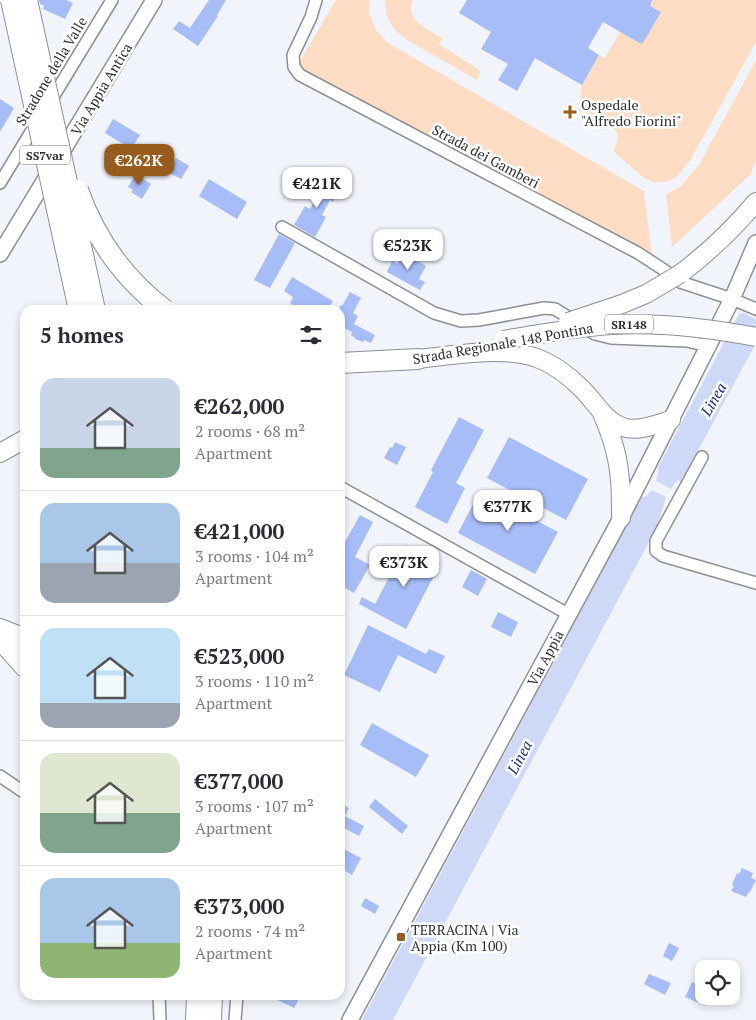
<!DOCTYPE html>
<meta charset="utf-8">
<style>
:root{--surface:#fff;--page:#f2f2f3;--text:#2b2b33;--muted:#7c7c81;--line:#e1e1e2;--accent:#975b1c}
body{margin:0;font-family:"PT Serif",serif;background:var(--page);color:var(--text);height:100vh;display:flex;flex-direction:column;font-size:19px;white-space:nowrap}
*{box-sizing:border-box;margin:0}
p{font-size:16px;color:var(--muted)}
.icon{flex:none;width:28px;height:28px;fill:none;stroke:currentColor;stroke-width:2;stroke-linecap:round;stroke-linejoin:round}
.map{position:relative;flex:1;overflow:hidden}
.panel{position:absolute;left:20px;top:305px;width:325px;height:695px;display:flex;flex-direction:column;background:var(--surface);border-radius:15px;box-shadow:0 2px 8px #0003}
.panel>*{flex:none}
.fabs{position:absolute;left:695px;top:960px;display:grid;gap:10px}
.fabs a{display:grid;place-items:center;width:45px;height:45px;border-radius:10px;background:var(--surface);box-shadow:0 2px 8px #0003;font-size:25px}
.price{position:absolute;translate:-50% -42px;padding:0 11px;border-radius:10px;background:#fff;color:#222;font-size:16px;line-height:32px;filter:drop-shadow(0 1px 2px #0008)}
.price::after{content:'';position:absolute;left:50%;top:30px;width:15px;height:11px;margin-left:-8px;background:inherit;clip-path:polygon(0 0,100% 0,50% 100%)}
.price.selected{background:var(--accent);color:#fff}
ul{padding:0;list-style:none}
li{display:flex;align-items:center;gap:15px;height:125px;padding:0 20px}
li+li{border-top:1px solid var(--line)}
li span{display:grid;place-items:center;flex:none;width:140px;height:100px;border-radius:15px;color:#555}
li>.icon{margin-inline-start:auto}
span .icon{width:60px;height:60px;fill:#fffc;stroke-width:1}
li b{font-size:21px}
h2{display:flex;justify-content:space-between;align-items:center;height:60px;padding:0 20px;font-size:21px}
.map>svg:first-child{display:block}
.green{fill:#fcddc4}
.water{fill:#cdd9f7}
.building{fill:#a7bdf8}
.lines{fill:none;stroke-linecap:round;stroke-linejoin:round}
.street-casing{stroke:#8d8f95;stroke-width:14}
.secondary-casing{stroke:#8d8f95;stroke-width:18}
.primary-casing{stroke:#8d8f95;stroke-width:20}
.highway-casing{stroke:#8d8f95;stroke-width:22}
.street{stroke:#fff;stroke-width:11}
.secondary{stroke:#fff;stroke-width:15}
.primary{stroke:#fff;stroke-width:18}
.highway{stroke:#fff;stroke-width:20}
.primary-bridge-casing{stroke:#8d8f95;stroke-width:20;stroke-linecap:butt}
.highway-bridge-casing{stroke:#8d8f95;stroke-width:22;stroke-linecap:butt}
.primary-bridge{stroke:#fff;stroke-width:18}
.highway-bridge{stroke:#fff;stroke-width:20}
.poi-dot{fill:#975b1c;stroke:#fff;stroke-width:2}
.labels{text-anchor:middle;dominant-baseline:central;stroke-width:5;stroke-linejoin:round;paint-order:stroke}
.shield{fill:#fff;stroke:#6d6d70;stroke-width:1}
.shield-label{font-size:12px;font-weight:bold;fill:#2e2f32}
.street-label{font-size:14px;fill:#2e2f32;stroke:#fff}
.poi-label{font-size:14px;fill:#2e2f32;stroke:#fff;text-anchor:start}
.water-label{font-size:15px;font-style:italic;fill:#1c2d7e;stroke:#fff}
</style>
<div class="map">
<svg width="756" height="1020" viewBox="0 0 756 1020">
<rect width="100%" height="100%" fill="#f2f4fb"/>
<path class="green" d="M336,0H370L369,13L376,30L388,43L644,191L652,256L297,66Z
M385,0H413C403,19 430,31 443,38L439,44L481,71L477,80L407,40L394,29L387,16Z
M652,0H756V42L691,159L677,177L666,182H652L644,178L613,151C617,143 619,139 616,130L579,110L582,85L599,55L605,58L620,32L640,44L642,42H643L661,12L650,6Z
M756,60V159L751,174L672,247L666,194L681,186L699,165Z"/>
<path class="water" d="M744,313L756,319V343L681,482L678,480L671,489L656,481L659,470L657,469L739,314Z
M652,490L666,497L657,527L393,1020H362L642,497H645Z"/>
<path class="building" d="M39,0H66L73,3L65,19L43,9L44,6L40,4Z
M209,0H226L217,15L218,16L198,46L173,29L179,21L190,28Z
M467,0H652L650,6L661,12L643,43L642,42L641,44L603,22L588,48L599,55L582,85L535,58L517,91L498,80L508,64L481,49L491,32L459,13Z
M0,99L14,108L0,132Z
M113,119L140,135L131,149L105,133Z
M176,158L189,166L181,179L168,172Z
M136,174L151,184L142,199L131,192L133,190L128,187Z
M327,177L334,182L332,186L340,191L333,202L330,200L322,215L326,217L315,237L294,225L305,206L310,209Z
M209,179L247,202L237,219L199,196Z
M279,234L295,243L270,288L254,280Z
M403,253L426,266L419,279L425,282L420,290L387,272L392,261L397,264Z
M292,277L333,301L328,310H301L290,303L293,297L284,291Z
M350,292L361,298L353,313L358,316L354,324L375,335L371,343L364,340L363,342L355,339V338L351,335L352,332L340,326V305L342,306Z
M459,417L484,430L456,483L465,488L447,524L415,507L433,472L431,470Z
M509,437L588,479L566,520L487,478Z
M395,442L406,447L397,465L384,458L390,447L392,448Z
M480,491L558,532L535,574L458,533Z
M360,515L373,522L355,557L370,565L354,593L340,585V551Z
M406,545L440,564L406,629L359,604L362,597L375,604Z
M471,570L487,579L478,596L462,587Z
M498,612L518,622L511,637L491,627Z
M368,625L426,654L429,649L445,656L436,674L398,655L380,692L344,675Z
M372,723L429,755L416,777L360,745Z
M375,799L408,826L402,834L369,807Z
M340,803L349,808L345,816L364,826L359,836L340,826Z
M344,849L361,858L352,875L340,868V855Z
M742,868L753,873L751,878L756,880L750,892H749L746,897L731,891L734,886L732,885L737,873L739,874Z
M365,898L379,906L375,914L361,906Z
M669,943L679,948L672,961L663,956Z
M649,974L671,983L665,995L644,984Z
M692,982L704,988V996H710L705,1006L685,997Z
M267,995H291L299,999L294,1008Z"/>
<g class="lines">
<g class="street-casing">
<path id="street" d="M316,0L311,17L293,55L294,67L300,75L638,253L664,270L680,282L732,299L756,309
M50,102L112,0
M0,183L37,122
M282,227L434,313L461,321L479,320L544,308L555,309L595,334L611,338L687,341L708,346
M702,457L656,541V551L663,556L756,583
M340,487L568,614
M0,776L25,793
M159,995L160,1020
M235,1020L237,995"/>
</g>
<g class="secondary-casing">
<path id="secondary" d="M0,254L154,0
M350,1020L621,518L732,299L756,243"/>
</g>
<g class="primary-casing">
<path id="primary" d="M680,274C708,253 733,229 756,202
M418,359C452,355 505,346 537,358C553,364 569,376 581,388C595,401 606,424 626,428C641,431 657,424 671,420
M602,413C607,425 612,438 615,450C621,473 621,495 621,518
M0,453L25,439"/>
</g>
<g class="highway-casing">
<path id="highway" d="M340,363L418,359
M0,629L25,639
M0,639L25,667
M196,1020L197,995
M211,1020L212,995"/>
</g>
<use href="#street" class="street"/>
<use href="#secondary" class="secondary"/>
<use href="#primary" class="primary"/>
<use href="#highway" class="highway"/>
<g class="primary-bridge-casing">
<path id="primary-bridge" d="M568,322L622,304L646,294L680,274
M503,340C539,334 576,327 612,325C660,322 709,328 756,337"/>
</g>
<g class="highway-bridge-casing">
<path id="highway-bridge" d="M11,0L79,310
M27,0L95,310
M78,190C95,238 124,279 165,310"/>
</g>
<use href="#primary-bridge" class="primary-bridge"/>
<use href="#highway-bridge" class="highway-bridge"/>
</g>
<g class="poi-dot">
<path d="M567.5 104.5h5v5h5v5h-5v5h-5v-5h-5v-5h5z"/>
<rect x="396" y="932" width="10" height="10" rx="2.5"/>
</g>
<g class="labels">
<g class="shield">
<rect x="20" y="145.5" width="50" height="19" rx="4"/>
<rect x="605" y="314.5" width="48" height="19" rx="4"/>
</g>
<g class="shield-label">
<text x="45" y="155">SS7var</text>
<text x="629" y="324">SR148</text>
</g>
<g class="street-label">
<text transform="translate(51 71) rotate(-59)">Stradone della Valle</text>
<text transform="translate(101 89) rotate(-59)">Via Appia Antica</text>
<text transform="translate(486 156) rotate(28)">Strada dei Gamberi</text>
<text transform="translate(503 343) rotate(-10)">Strada Regionale 148 Pontina</text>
<text transform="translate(545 658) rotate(-62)">Via Appia</text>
</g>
<g class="poi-label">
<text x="581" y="104">Ospedale<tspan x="581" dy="16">"Alfredo Fiorini"</tspan></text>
<text x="411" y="929">TERRACINA | Via<tspan x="411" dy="16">Appia (Km 100)</tspan></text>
</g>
<g class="water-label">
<text transform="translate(713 399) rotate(-60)">Linea</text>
<text transform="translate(519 757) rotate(-62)">Linea</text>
</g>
</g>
</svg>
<div class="fabs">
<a><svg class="icon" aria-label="locate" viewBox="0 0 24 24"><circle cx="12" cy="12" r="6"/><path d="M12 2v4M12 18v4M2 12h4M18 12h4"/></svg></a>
</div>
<b class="price selected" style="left:139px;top:186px">€262K</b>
<b class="price" style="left:317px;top:209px">€421K</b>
<b class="price" style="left:408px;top:271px">€523K</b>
<b class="price" style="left:508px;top:532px">€377K</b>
<b class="price" style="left:404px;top:588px">€373K</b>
<section class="panel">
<h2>5 homes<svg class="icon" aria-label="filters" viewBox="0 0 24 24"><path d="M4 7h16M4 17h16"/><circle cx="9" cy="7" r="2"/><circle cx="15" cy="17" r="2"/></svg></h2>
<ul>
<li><span style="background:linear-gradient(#c9d6e8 70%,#7fa58c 0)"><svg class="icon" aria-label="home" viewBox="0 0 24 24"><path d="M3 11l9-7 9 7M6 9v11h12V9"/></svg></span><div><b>€262,000</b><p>2 rooms · 68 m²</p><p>Apartment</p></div></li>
<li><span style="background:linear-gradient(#a9c7e8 60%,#9aa5b1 0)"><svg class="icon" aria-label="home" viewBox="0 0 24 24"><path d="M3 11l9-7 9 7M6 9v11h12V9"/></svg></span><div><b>€421,000</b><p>3 rooms · 104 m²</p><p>Apartment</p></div></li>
<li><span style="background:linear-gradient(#bfe0f5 75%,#9aa5b1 0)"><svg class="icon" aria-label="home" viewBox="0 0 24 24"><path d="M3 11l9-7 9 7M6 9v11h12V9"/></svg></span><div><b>€523,000</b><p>3 rooms · 110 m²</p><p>Apartment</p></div></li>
<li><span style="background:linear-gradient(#dfe7d0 60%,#7fa58c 0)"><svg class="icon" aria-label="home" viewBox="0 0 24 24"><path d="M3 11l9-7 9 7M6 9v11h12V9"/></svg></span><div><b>€377,000</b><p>3 rooms · 107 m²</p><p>Apartment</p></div></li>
<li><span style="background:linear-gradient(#a9c7e8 65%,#8fb573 0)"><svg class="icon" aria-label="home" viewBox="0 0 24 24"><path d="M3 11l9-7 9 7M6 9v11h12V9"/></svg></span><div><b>€373,000</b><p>2 rooms · 74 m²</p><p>Apartment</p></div></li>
</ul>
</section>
</div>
